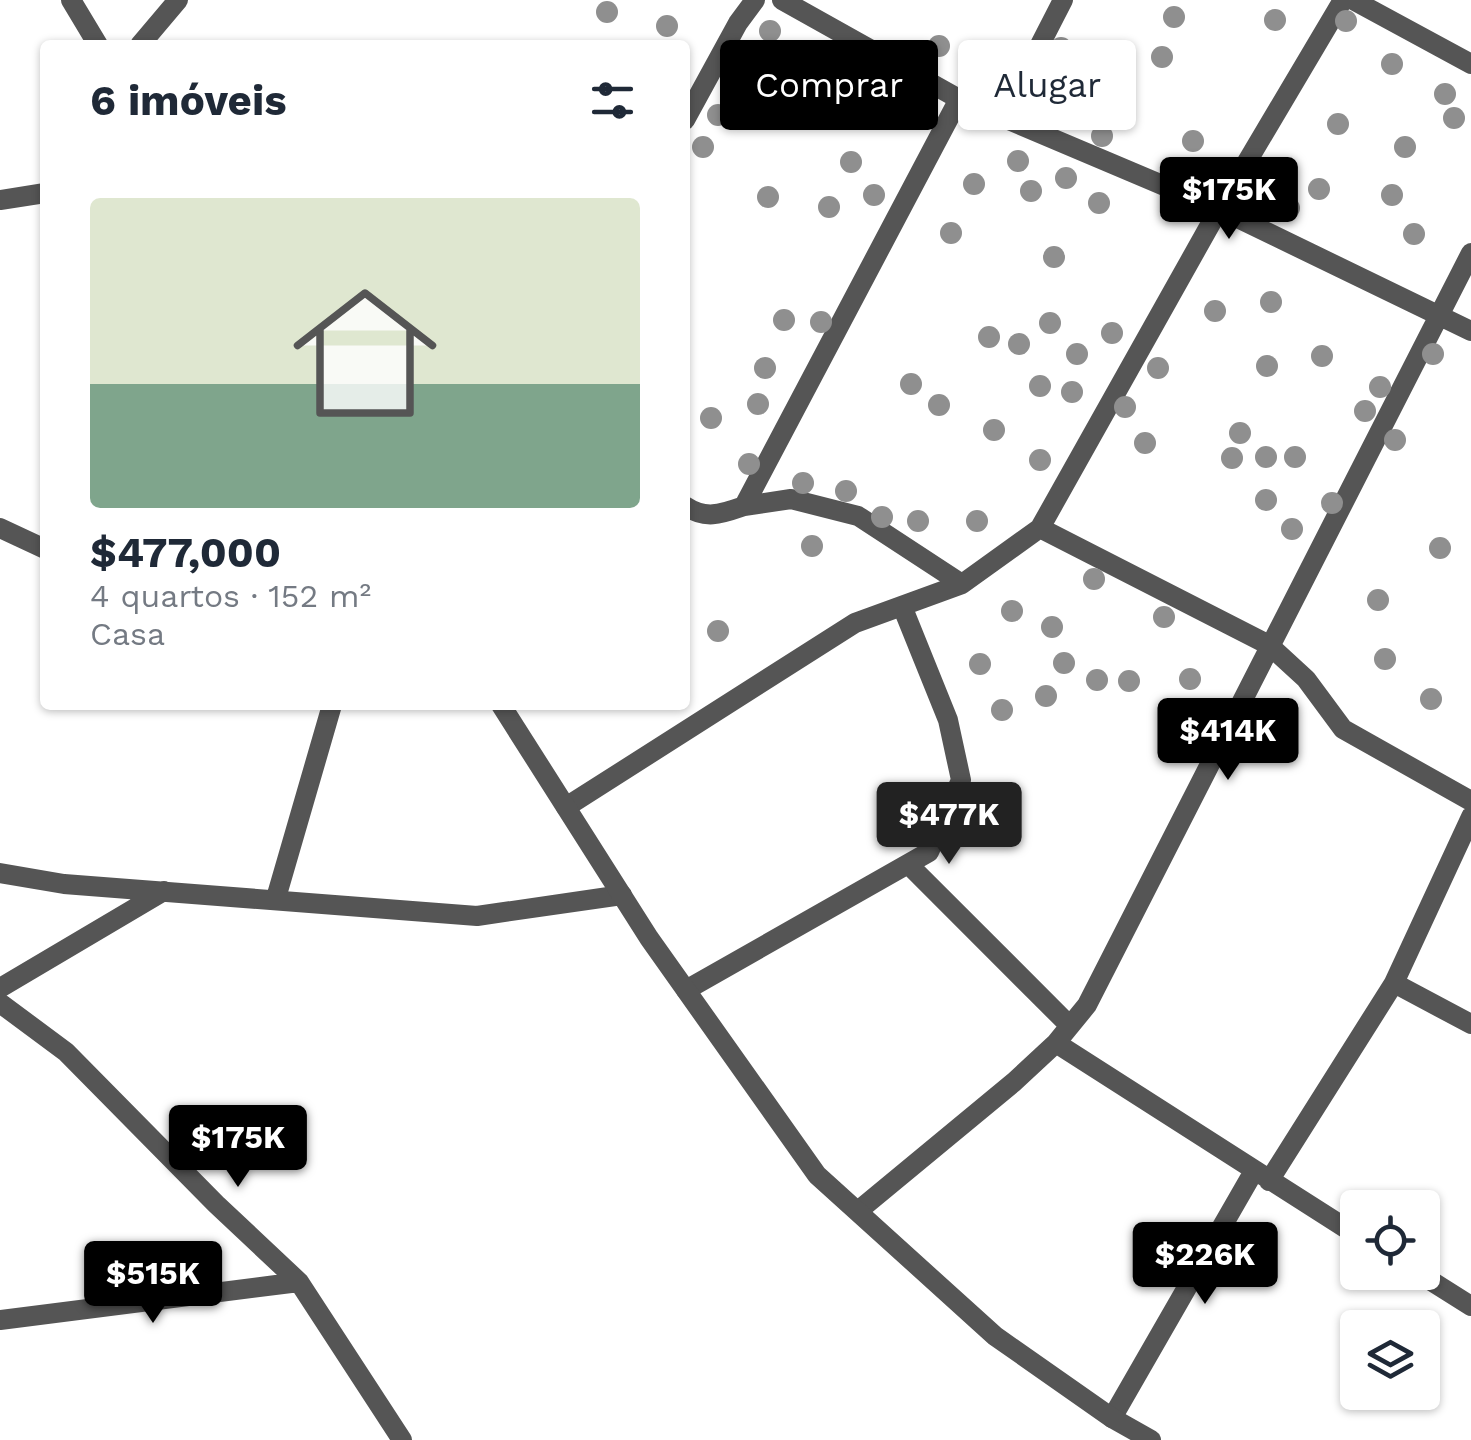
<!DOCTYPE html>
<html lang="pt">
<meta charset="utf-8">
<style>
:root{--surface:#fff;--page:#f6f6f7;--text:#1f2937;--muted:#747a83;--line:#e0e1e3;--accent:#000}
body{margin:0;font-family:"Work Sans",sans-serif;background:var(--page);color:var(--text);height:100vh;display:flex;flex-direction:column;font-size:38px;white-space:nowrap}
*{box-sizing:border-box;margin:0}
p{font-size:32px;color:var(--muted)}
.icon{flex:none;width:55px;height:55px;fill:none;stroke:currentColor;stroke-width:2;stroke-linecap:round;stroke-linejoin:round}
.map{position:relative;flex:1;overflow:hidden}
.panel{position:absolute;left:40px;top:40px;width:650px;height:670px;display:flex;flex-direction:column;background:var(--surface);border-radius:10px;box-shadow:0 2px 8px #0004}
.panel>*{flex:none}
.guide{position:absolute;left:720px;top:40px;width:600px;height:90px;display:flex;gap:20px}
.tools{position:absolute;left:1340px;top:1190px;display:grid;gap:20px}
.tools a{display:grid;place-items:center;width:100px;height:100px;border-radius:10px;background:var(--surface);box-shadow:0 2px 8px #0004;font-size:50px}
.price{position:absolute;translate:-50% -85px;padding:0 22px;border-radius:10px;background:var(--accent);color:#fff;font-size:32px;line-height:65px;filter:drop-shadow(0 2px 5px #0008)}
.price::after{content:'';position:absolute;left:50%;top:60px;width:30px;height:22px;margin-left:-15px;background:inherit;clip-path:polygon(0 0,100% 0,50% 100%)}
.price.on{background:#222;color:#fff}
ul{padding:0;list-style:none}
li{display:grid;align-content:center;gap:20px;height:530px;padding:0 50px}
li+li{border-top:2px solid var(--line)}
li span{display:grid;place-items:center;height:310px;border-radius:10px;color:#555}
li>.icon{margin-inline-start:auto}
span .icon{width:180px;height:180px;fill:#fffc;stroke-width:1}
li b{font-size:42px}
h2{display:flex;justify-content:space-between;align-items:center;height:120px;padding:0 50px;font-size:42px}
.pill{padding:0 35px;border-radius:10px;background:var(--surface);box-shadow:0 2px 8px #0004;font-size:35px;line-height:90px}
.pill.on{background:var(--accent);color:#fff}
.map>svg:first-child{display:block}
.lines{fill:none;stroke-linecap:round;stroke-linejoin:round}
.minor{stroke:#555;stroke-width:20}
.tertiary{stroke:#555;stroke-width:20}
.tree{fill:#8f8f8f}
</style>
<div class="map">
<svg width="1471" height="1440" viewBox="0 0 1471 1440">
<rect width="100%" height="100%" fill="#fff"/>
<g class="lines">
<path class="minor" d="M782,0L959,99L1219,209L1471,331
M1353,0L1471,64
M140,45L178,0
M959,99L744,506L791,499L858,516L962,584
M1002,119L1063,0
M685,120L738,23L755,0
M0,200L45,193
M685,506C706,520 721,514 744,506
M0,528L45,549
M1040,528L1269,645L1306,679L1343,729L1471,801
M566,807L855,623L962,584L1040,528L1219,209L1343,0
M908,864L1068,1024
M0,873L64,884L477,916L622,895
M276,898L332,705
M1394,983L1471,1024
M0,988L164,891
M686,990L929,852L961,780L948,720L902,606
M0,1003L66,1052L216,1204L299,1282L402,1440
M1056,1043L1358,1236
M1269,1181L1394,983L1471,817
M858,1211L1014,1082L1056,1043L1087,1005L1471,253
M1417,1272L1471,1306
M0,1320L299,1282
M1112,1418L1254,1171"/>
<path class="tertiary" d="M71,0L98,45
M501,705L649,938L817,1175L995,1336L1112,1418L1151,1440"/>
</g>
<g class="tree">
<circle cx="607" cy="12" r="11"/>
<circle cx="1174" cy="17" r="11"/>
<circle cx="1275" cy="20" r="11"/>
<circle cx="1346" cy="21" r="11"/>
<circle cx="667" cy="26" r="11"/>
<circle cx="770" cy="31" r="11"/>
<circle cx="939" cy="46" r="11"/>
<circle cx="1061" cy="48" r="11"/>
<circle cx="1162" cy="57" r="11"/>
<circle cx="1392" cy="64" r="11"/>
<circle cx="1445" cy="94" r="11"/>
<circle cx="1032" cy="102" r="11"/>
<circle cx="718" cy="115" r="11"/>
<circle cx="1073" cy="115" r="11"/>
<circle cx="1454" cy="118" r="11"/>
<circle cx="1338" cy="124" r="11"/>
<circle cx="1102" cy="136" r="11"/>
<circle cx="1193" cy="141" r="11"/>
<circle cx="703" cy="147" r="11"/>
<circle cx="1405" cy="147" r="11"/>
<circle cx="1018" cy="161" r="11"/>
<circle cx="851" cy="162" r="11"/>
<circle cx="1183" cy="168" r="11"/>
<circle cx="1066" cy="178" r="11"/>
<circle cx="974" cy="184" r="11"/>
<circle cx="1211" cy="189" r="11"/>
<circle cx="1319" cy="189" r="11"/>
<circle cx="1031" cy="191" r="11"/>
<circle cx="874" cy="195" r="11"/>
<circle cx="1392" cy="195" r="11"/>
<circle cx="768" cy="197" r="11"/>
<circle cx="1099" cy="203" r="11"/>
<circle cx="829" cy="207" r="11"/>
<circle cx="1289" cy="208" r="11"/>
<circle cx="951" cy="233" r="11"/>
<circle cx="1414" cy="234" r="11"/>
<circle cx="1054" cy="257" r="11"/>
<circle cx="1271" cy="302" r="11"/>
<circle cx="1215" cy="311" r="11"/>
<circle cx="784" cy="320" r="11"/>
<circle cx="821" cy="322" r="11"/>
<circle cx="1050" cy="323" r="11"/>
<circle cx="1112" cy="333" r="11"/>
<circle cx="989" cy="337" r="11"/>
<circle cx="1019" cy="344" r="11"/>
<circle cx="1077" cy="354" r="11"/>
<circle cx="1433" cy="354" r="11"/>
<circle cx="1322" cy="356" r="11"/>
<circle cx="1267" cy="366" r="11"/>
<circle cx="765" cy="368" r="11"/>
<circle cx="1158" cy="368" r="11"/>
<circle cx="911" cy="384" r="11"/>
<circle cx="1040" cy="386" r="11"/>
<circle cx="1380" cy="387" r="11"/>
<circle cx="1072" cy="392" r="11"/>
<circle cx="758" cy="404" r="11"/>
<circle cx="939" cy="405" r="11"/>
<circle cx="1125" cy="407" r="11"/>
<circle cx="1365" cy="411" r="11"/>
<circle cx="711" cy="418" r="11"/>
<circle cx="994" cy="430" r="11"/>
<circle cx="1240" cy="433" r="11"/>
<circle cx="1395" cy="440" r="11"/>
<circle cx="1145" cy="443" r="11"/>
<circle cx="1266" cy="457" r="11"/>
<circle cx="1295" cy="457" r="11"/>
<circle cx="1232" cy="458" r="11"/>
<circle cx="1040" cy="460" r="11"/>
<circle cx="749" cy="464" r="11"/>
<circle cx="803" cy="483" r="11"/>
<circle cx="846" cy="491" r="11"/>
<circle cx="1266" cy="500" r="11"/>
<circle cx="1332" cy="503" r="11"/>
<circle cx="882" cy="517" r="11"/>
<circle cx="918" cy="521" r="11"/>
<circle cx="977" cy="521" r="11"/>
<circle cx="1292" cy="529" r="11"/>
<circle cx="812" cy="546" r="11"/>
<circle cx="1440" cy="548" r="11"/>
<circle cx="1094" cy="579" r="11"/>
<circle cx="1378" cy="600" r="11"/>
<circle cx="1012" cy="611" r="11"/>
<circle cx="1164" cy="617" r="11"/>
<circle cx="1052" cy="627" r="11"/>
<circle cx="718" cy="631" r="11"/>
<circle cx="1385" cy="659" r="11"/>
<circle cx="1064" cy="663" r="11"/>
<circle cx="980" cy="664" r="11"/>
<circle cx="1190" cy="679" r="11"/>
<circle cx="1097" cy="680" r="11"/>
<circle cx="1129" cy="681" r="11"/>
<circle cx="1046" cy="696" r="11"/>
<circle cx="1431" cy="699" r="11"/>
<circle cx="1002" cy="710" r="11"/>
</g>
</svg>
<div class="tools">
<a><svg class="icon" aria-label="locate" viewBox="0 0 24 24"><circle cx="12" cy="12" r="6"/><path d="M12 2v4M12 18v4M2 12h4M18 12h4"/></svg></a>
<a><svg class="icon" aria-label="layers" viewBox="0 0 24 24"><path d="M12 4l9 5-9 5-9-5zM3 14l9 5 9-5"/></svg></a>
</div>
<b class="price" style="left:1229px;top:242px">$175K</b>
<b class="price" style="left:1228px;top:783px">$414K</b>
<b class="price on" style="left:949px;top:867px">$477K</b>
<b class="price" style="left:238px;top:1190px">$175K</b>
<b class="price" style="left:1205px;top:1307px">$226K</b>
<b class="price" style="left:153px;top:1326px">$515K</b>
<div class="guide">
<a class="pill on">Comprar</a>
<a class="pill">Alugar</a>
</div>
<section class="panel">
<h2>6 imóveis<svg class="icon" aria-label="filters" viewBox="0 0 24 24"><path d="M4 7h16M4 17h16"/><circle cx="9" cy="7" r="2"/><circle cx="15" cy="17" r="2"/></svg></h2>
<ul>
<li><span style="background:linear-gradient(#dfe7d0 60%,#7fa58c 0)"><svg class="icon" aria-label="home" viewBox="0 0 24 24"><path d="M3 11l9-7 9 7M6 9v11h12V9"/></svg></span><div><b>$477,000</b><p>4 quartos · 152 m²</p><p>Casa</p></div></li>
</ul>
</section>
</div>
